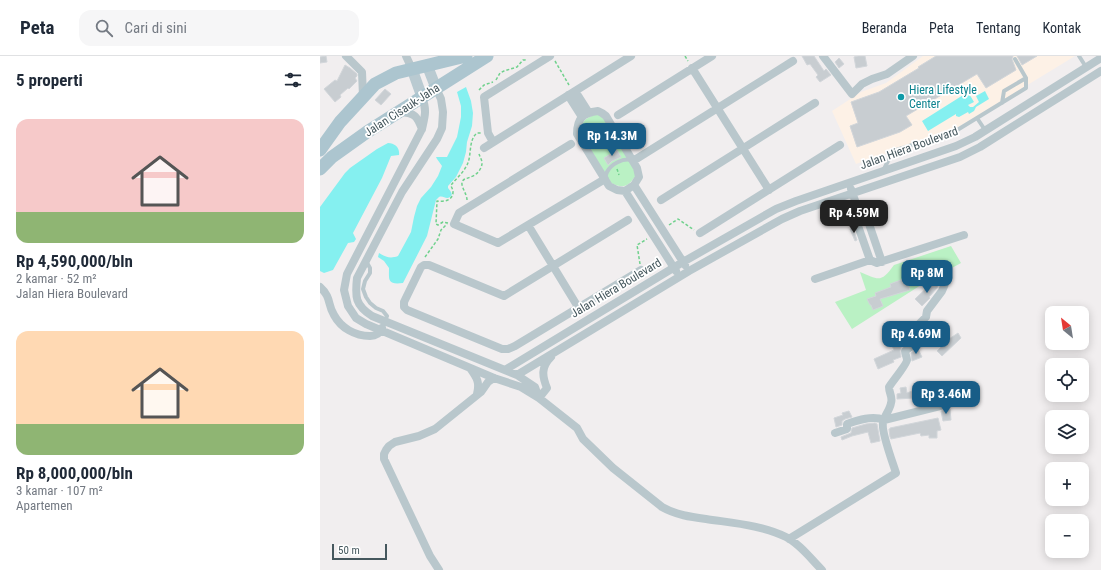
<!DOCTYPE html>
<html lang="id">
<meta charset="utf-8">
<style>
:root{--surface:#fff;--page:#f6f6f7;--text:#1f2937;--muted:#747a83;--line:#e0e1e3;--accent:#185d87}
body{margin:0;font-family:"Roboto Condensed",sans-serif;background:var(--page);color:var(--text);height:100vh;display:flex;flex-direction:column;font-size:15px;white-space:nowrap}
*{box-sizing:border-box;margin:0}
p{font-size:13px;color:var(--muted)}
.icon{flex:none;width:22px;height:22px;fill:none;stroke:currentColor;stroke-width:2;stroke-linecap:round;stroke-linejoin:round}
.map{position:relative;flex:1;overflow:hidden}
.details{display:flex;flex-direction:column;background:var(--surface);width:320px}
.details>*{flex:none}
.needle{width:26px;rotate:330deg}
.tools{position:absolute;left:725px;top:250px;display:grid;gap:8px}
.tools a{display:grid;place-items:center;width:44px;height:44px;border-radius:8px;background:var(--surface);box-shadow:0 2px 10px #0003;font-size:20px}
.scale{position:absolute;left:12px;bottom:10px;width:55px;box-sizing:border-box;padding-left:4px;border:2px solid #45575d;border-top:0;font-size:11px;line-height:14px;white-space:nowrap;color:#45575d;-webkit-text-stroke:3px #fff;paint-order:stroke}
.price{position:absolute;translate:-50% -34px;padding:0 9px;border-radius:8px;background:var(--accent);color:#fff;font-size:13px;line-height:26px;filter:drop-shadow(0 1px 2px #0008)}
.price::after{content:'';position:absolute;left:50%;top:24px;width:12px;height:9px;margin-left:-6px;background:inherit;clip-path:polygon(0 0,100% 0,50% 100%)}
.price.selected{background:#222;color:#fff}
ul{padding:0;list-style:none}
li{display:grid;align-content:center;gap:8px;height:212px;padding:0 16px}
li span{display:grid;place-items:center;height:124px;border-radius:12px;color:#555}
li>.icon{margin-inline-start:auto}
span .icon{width:72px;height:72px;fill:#fffc;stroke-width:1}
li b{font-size:17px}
h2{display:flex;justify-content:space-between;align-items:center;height:48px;padding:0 16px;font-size:17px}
header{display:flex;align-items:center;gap:24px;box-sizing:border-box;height:56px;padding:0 20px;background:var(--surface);border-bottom:1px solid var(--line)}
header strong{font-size:19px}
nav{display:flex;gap:22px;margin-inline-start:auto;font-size:14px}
.search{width:280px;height:36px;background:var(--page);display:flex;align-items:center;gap:10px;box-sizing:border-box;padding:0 14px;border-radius:12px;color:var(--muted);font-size:15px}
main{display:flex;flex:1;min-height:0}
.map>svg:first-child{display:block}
.commercial{fill:#fdf1e6}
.green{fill:#baf1c4}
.water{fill:#85f0f0}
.building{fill:#c8cdd1;stroke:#d2d6da}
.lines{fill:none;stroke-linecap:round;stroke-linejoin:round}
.path{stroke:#70d18d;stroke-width:1.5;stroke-dasharray:3 2;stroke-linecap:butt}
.service{stroke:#b9c7cc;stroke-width:4}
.minor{stroke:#b9c7cc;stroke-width:8}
.secondary{stroke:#b9cad1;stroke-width:11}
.primary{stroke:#acc5cf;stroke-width:13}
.culture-dot{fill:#0f9aa8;stroke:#fff;stroke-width:1.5}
.labels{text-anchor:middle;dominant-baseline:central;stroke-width:3.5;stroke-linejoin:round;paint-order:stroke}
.culture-label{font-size:12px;fill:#0d838f;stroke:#fff;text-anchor:start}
.street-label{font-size:12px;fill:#45575d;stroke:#fff}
</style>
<header>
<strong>Peta</strong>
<div class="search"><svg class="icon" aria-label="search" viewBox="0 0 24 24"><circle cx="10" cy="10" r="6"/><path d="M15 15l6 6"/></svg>Cari di sini</div>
<nav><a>Beranda</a><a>Peta</a><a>Tentang</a><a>Kontak</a></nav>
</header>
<main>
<section class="details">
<h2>5 properti<svg class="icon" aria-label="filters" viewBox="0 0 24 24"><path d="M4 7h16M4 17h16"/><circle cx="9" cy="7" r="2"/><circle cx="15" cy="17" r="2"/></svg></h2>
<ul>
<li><span style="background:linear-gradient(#f6c9c9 75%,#8fb573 0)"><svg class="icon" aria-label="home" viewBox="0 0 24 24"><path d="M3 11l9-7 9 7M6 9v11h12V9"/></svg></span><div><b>Rp 4,590,000/bln</b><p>2 kamar · 52 m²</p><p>Jalan Hiera Boulevard</p></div></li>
<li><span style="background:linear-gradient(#ffd9b3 75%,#8fb573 0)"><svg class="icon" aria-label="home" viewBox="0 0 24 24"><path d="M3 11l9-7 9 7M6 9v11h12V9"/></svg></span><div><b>Rp 8,000,000/bln</b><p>3 kamar · 107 m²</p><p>Apartemen</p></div></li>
</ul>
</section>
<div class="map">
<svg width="781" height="514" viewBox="0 0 781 514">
<rect width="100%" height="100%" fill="#f1eeef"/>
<path class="commercial" d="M603,0H755L652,63L629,76L536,108L512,55L541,36L566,27Z"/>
<path class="green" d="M274,59H279L284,63L312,109L316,119C308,131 304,133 291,127L261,78C261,66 264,63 274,59Z
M631,190L641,207L630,213L629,208L601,229L532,273L515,246L546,234L540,216C559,224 561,227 574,209Z"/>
<path class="water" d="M146,31L151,45L153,57L152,70L147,86L146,96L143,107L136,121L128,130V132C130,135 134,138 130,141C126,144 123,139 119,141C118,142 117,143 116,144L107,180L83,227C67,229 69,224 69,212L64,205L58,201L59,197C66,201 70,203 78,200L91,176L94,161L97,150L101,142L111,131L118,120L122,110L117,103L116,101H127L137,81L141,61V50L137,36Z
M665,35L669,43L656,51L654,55L649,58L648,56L639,61L636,60V58L608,75L602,65L648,36L654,46L648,49L650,51H653L659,46L656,40Z
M68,87C75,87 80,92 79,99L71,100L62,122L33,177L36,183L34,186L28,187L13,214L4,217L0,215V151L25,117L30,112L57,93Z"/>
<path class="building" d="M6,0L7,6L0,7V1Z
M482,0H494L504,15L506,13L511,19L500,26L496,21L498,19L490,8L487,9Z
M538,0H545L547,10L536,12L534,1Z
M616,0H693L692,3L696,14L666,32L657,18L586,60L592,69L580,76L537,91L530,70L538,67L531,46L559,36L599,12L598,11Z
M697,0H717L702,9Z
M519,2L524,8L519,12L515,6Z
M25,9L30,12L37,18V20L35,22L37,25L29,33L28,32L20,39L21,41L15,46L4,33L15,24L17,25Z
M65,33L71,38L61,49L55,44Z
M297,94L301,101L292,105L288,109L284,102Z
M533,172L537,184L535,185L530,173Z
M586,222L590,234L560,243L563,250L553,254L551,249H550L547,243L556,240L555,237L571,231L570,228Z
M614,225L618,229L617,232L609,241L610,242L602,250L595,243Z
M582,272L584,275V280L578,284L573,277Z
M600,275L604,280L597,286L595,279Z
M638,277L641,282L622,300L617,295L629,283Z
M579,287L581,291L580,295L581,301L573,304L574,306L558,313L554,303L574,294L572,290Z
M597,291L602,301L592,305L591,297L595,294Z
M610,330L612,336L594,342L577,343V338L581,337L580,332L586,331L587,337L597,333L598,335Z
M630,353L631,364L623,365L621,355Z
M529,355L532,361L525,363L522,365V369L516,371L514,362L523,359L522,357Z
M618,362L621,374L617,375V382H609V379L601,380L600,377L571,383L570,381L569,373H570V372Z
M555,367L557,368L560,385L551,387L548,376L532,380L522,384L521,381L531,377L532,372L546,368Z"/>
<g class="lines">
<path class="path" d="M365,0L368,5
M235,5L249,29
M176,24L180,17L184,15L197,11L203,4H205L207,5
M159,34L164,29L173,26
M272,88L288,79
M297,113L299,119
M147,144C147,138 141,131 142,126C144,122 147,123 150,121C156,120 162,113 162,107C162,104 160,101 159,98
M128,167L123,166L118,169L116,168L117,145C123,146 133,145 133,136C133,133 131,131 131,129C136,123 143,117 147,109C152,100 148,84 157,77H161
M349,169L358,163L374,174
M105,201L118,183L121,174L127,168
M320,208L317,189L327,183"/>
<path class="service" d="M759,0L766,11
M682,47L684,35L706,22
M657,62L665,74
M564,113L573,95L634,76L706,32V22L695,3
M285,122C286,120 286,118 287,116C291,108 303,102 311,104
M46,205L50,212V217L45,225L43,233L46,241L50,247L56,252L63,255L67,260L65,265"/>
<path class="minor" d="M26,0L42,16L43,40
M86,0L92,13
M503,0L532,38L542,28L552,23L567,18L593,0
M372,12L449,134
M116,32L121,43L123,56L122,72L117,83L82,136L37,222C35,241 35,249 52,260L197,319L215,331L219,342
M255,35L269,57
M248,39L262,61
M102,41C107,54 105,60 102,73L27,218L24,234L28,250L36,262L46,268L174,322L201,331L219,342L257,372L263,383L293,412L342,451C356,459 371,461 386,463C412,467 442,469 466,481C480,488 491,503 502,514
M278,55L282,57L286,60L317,112L319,121L314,129L305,135L297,134L289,130L257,78C257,62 263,57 278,55Z
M80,56C95,57 97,60 102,73
M298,59L392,0
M173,86L168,77L164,41L230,0
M251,88L139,157L134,168L178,187L285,123
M164,92L311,0
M313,105L473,5
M314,129L365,209
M531,133L538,153L537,167L550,204
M305,135L356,215
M341,144L495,47
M538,153L547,162L562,206
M308,164L184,240L109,209H104L101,211L84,246V251L87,254L182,293H188L195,290L321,214
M208,169L258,251
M380,177L520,89
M495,223L550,204L557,207L644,179
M0,231C12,242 7,248 14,259C21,272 35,280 50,280C56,280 60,277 62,272
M150,312C157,322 160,326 157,338
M185,314L363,206L456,153L476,145L636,90L655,81L781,2
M197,319L369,215L462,163L480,155L640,101L660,91L781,15
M219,342L227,332C222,320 221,311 231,301
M515,377L527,373V368C538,364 553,359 564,364L628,348
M469,483L576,417C573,407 561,376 563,367C564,360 570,354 571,347C573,341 569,337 569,331C572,326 587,308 587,304C587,301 585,298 585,295L592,290C593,286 590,282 589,278L606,261L607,255L622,235L625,228L624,218
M119,514L110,500L64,403V398L66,394L69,390L75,386L99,380L115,373L161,336L168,326L174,322"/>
<path class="secondary" d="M107,9L116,32
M92,13L102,41"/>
<path class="primary" d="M0,94L20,66L55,28L76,17L146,0
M0,113L12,101L47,76L167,0"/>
</g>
<circle class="culture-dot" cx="581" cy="41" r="4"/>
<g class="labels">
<g class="culture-label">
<text x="589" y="34">Hiera Lifestyle<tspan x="589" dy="14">Center</tspan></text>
</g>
<g class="street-label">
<text transform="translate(82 54) rotate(-33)">Jalan Cisauk-Jaha</text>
<text transform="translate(589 92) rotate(-20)">Jalan Hiera Boulevard</text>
<text transform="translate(296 232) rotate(-31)">Jalan Hiera Boulevard</text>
</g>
</g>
</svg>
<div class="tools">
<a><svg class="needle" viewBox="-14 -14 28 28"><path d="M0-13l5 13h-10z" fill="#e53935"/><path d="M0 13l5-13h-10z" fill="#747a83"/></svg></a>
<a><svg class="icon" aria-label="locate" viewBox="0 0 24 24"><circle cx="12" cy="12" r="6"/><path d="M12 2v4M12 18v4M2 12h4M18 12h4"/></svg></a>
<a><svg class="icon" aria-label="layers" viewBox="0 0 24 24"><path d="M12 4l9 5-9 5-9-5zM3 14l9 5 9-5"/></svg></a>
<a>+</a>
<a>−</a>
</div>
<div class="scale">50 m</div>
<b class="price" style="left:292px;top:101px">Rp 14.3M</b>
<b class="price selected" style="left:534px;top:178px">Rp 4.59M</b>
<b class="price" style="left:607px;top:238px">Rp 8M</b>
<b class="price" style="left:596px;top:299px">Rp 4.69M</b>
<b class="price" style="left:626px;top:359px">Rp 3.46M</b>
</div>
</main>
